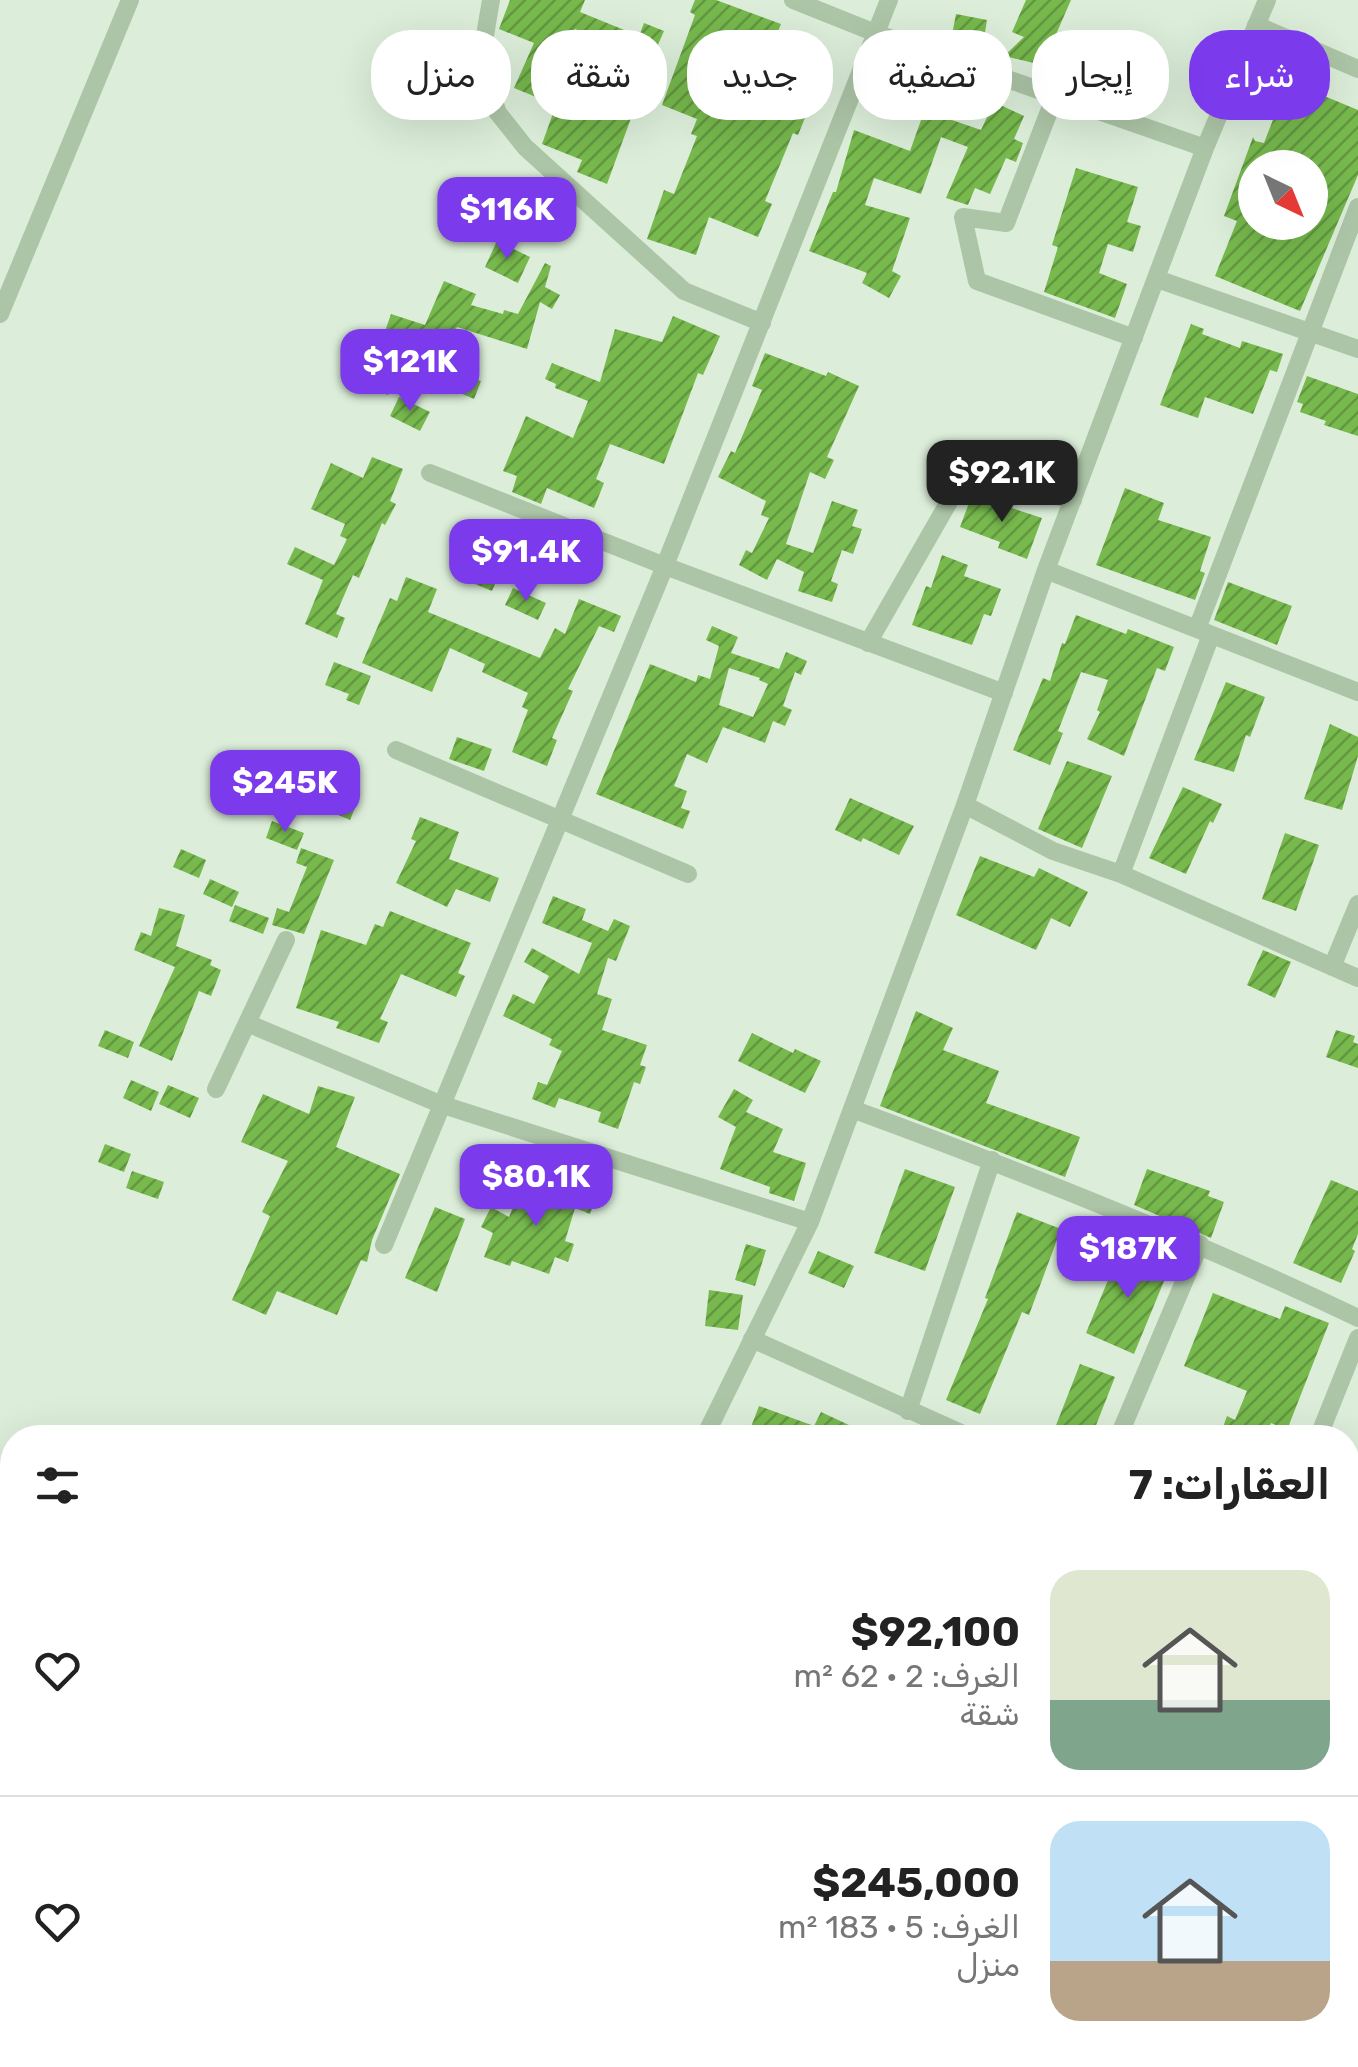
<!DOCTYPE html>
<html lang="ar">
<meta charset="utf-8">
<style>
:root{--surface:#fff;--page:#f2f2f2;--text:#222;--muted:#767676;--line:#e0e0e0;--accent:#7c3aed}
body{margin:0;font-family:Rubik,Vazirmatn,sans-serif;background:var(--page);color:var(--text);direction:rtl;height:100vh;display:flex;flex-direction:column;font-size:38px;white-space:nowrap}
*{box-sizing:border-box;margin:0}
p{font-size:32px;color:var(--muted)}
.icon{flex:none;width:55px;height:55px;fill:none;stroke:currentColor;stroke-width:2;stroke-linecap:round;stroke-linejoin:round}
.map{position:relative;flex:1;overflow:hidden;direction:ltr}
.details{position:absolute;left:0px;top:1425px;width:1360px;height:642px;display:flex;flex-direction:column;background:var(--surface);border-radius:40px 40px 0 0;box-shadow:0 10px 40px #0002;direction:rtl}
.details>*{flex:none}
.guide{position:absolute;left:30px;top:30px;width:1300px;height:90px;direction:rtl;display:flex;gap:20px}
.needle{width:65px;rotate:137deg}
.fabs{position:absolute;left:1238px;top:150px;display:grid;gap:20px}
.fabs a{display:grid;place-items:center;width:90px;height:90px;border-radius:50%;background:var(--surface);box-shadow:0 10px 40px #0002;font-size:50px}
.price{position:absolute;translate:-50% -85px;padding:0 22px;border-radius:20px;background:var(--accent);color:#fff;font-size:32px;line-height:65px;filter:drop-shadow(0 2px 5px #0008)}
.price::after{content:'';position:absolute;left:50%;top:60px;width:30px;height:22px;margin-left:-15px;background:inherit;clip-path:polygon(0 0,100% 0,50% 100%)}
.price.active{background:#222;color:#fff}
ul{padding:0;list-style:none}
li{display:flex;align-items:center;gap:30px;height:250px;padding:0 30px}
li+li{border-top:2px solid var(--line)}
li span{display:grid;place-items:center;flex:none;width:280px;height:200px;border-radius:30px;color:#555}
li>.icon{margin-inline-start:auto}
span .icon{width:120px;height:120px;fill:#fffc;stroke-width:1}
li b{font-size:42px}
h2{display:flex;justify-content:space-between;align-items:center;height:120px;padding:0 30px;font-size:42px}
.chip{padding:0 35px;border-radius:40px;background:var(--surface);box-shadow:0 10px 40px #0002;font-size:35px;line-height:90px}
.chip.active{background:var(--accent);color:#fff}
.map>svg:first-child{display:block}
.building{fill:url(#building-hatch);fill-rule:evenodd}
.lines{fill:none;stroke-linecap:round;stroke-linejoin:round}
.minor{stroke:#adc5a7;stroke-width:18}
</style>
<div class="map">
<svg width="1358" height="2067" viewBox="0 0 1358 2067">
<defs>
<pattern id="building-hatch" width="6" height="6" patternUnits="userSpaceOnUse" patternTransform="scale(2.5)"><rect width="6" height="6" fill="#77b94d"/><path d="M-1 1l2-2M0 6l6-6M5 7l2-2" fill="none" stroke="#629740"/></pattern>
</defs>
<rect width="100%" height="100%" fill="#dceeda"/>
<path class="building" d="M510,0H585L580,12L639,36L644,23L664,31L630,108L634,110L607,184L577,172L582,160L542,144L556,105L514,88L534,43L499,29ZM575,29L623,48L600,96L555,78Z
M695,0H716L781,24L771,49L765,47L749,86L809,108L798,135L793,133L765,201L772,204L758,237L709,217L696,255L647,239L664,190L674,194L697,136L691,134L697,119L662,105L695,15L690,12Z
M1026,0H1071L1054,39L1049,38L1042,65L1004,56L1024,37L1012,32Z
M956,14L987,20L983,45L951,40Z
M1288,81L1358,110V175L1300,311L1215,276L1237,221L1224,216L1253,137L1255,141L1264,143ZM1255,168H1318L1310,187V222H1255Z
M931,92L955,100L949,119L981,130L994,102L1024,116L1014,139L1023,143L1016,162L1006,158L990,194L975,188L968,205L946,198L968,147L941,137L921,194L874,178L865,205L910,218L892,271L901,276L889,298L862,283L867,273L809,251L833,192H836L854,130L910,151Z
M1076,168L1138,187L1127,222L1141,226L1133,252L1108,244L1099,273L1127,284L1115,318L1044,292L1058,247L1052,245Z
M497,241L530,257L518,283L485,267Z
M545,263L551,266L545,287L560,295L552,309L540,302L527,349L457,327L449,347L409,337L401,369L399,368L388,395L363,385L373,360L369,359L374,341L381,343L391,314L425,325L444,281L476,294L471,305L503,314L504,310L518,314Z
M673,316L720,336L703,375L698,373L664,464L610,444L596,479L604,483L594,508L547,488L541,504L512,492L517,476L503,471L526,416L573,438L588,401L555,388L556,384L545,379L552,363L600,382L615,329L662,342Z
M1191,324L1204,329L1202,334L1240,348L1242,341L1283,354L1277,372L1270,370L1253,414L1205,397L1198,418L1160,405Z
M765,353L826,376L828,372L859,386L827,457L834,460L825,479L810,472L786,544L813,553L832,501L858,510L852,526L862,529L853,554L842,550L831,581L838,584L832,602L798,591L804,572L777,559L767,580L739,565L746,550L752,553L769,518L761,515L766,501L718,477L731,451L735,453L762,390L752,386Z
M449,368L481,381L474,399L442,385Z
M1307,376L1358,394V436L1324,425L1326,421L1300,412L1303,404L1297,402Z
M399,397L430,412L420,431L390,416Z
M372,457L403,469L390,501L396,504L385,525L382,523L359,578L353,575L336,614L345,618L337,638L305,624L323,580L287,564L295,547L334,565L347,539L340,536L345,524L311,509L331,463L363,478Z
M1125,488L1164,503L1158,520L1211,537L1200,571L1205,573L1195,600L1096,565Z
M972,495L1042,518L1027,559L998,548L1000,542L960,527Z
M483,525L514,538L492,591L458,577Z
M942,555L968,565L964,576L1001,589L991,616L984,614L972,645L912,625L926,586L931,588Z
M406,577L437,589L428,612L540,658L555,628L565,634L579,599L621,616L614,632L599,626L568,689L573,691L552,738L557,740L547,766L512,752L528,710L522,707L528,693L482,672L485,664L450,648L432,692L362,663L390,598L397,601Z
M1228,582L1292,606L1277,645L1214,620Z
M513,588L546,603L538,620L505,605Z
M1076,615L1126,634L1128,629L1174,647L1165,671L1157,668L1124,756L1087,739L1100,712L1097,710L1108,680L1081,672L1058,731L1063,733L1050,765L1013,750L1043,678L1050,681L1062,643L1065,644Z
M712,626L738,637L731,653L779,669L786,652L807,661L801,675L795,672L783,706L792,710L785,726L773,721L765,743L723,727L707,763L687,754L674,786L687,791L681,808L690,811L683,829L596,794L650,664L696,682L698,675L710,679L719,646L706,640ZM729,668L760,678L759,680L768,684L753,717L719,705Z
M334,662L371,676L359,705L346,700L349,694L325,685Z
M1226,682L1265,697L1250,737L1246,735L1234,772L1194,760Z
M1330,724L1358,737V756L1342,810L1304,799Z
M457,737L492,749L484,771L449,759Z
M1067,761L1112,776L1082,848L1038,829Z
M1183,787L1222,804L1213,823L1210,821L1186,874L1149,858Z
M324,789L357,803L350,820L317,806Z
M850,798L914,826L899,855L863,838L861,842L835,830Z
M420,817L459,832L449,859L499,878L490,902L456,889L447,907L396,883L416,841L411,839Z
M272,821L304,833L297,850L266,838Z
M1285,833L1319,845L1296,911L1262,899Z
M301,848L334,860L304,934L272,925L277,908L289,912L307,867L296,863Z
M181,849L206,860L199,878L173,867Z
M980,856L1034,877L1039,868L1088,892L1070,927L1051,918L1036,950L956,915Z
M210,879L239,892L232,907L203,894Z
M553,896L586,909L582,920L608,931L614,919L630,926L616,961L608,958L597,994L612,999L602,1030L647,1045L640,1065L646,1067L640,1084L634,1082L618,1129L598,1122L601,1112L559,1098L555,1108L532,1099L538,1082L547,1085L562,1051L549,1045L552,1039L503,1016L513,994L534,1004L549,976L524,962L532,948L579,974L592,943L542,923Z
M235,905L269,918L263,934L229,921Z
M159,908L185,915L176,946L212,960L210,965L221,970L211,996L199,991L172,1061L139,1046L175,967L134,950L141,932L151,936Z
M390,911L471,943L458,973L465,976L456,997L401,974L380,1019L388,1022L379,1043L336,1028L339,1022L296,1008L321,930L366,945L375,924L383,927Z
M1263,950L1291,962L1275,998L1247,985Z
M916,1011L953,1028L943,1050L999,1071L986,1103L1080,1137L1065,1177L880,1106Z
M105,1030L134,1042L128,1058L98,1046Z
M1336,1030L1355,1036L1353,1042L1358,1044V1068L1326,1057Z
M752,1033L793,1053L795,1049L821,1061L805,1093L738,1061Z
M131,1080L159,1092L151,1111L123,1098Z
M168,1085L199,1098L190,1118L159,1104Z
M318,1086L355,1097L336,1147L400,1174L372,1240L367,1262L361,1260L337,1315L277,1291L266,1315L232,1300L270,1216L262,1212L288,1161L241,1142L263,1094L309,1114Z
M734,1089L753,1100L746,1112L783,1129L773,1152L806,1163L794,1201L769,1193L770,1187L720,1169L736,1127L718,1117Z
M105,1144L131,1154L124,1172L98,1162Z
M512,1157L538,1171L528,1189L502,1176Z
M905,1169L955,1187L925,1271L874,1253Z
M1147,1169L1210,1191L1208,1196L1224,1202L1211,1238L1134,1205Z
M132,1171L164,1182L158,1199L126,1188Z
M1331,1180L1358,1191V1234L1352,1249L1355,1251L1341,1283L1293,1263Z
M571,1183L598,1193L590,1214L575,1208L565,1241L574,1244L568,1262L555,1257L549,1274L512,1261L510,1266L484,1257L493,1233L481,1227L491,1207L509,1217L520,1190L563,1203Z
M435,1207L465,1219L437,1292L405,1278Z
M1017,1212L1061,1229L1029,1315L1022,1312L980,1414L946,1400L988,1299L985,1298Z
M746,1244L766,1250L755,1286L735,1280Z
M1121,1249L1169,1269L1134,1354L1086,1333Z
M818,1251L854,1266L844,1288L808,1273Z
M709,1290L743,1295L738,1330L705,1326Z
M1213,1293L1280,1319L1285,1306L1329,1323L1287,1430L1271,1423L1265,1438H1219L1227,1416L1235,1420L1247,1391L1184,1366Z
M1080,1364L1115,1377L1091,1438H1051Z
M759,1406L814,1426L821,1412L877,1438H759L762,1431L751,1427Z"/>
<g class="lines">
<path class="minor" d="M491,0L480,65L498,113L525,147L684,291L762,323
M793,0L878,34L1205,148
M1256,25L1358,69
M1055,96L1006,223L963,217L977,281L1134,338
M1157,279L1358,349
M0,314L130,0
M430,473L665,566L1004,693
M1046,570L1358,692
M1197,629L1358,207
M868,643L966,472L1073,500
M396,750L688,874
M965,805L1053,851L1121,874L1358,978
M1121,874L1211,635
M1332,967L1358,904
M247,1023L440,1104L810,1222
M216,1089L286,940
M852,1109C1024,1172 1193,1239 1358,1318
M384,1245L660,578L889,0
M752,1339L972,1438
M908,1411L992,1160
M704,1438L810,1222L965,805L1046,570L1205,148L1267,0
M1118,1438L1200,1244
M1318,1438L1358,1338
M1348,1879L1358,1888
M263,2067L274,2055
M742,2067L748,2055
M1143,2067L1149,2055"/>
</g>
</svg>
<div class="fabs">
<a><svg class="needle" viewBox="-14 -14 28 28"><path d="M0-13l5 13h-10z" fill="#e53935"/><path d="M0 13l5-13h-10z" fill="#767676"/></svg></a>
</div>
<b class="price" style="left:507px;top:262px">$116K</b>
<b class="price" style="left:410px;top:414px">$121K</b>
<b class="price active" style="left:1002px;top:525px">$92.1K</b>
<b class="price" style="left:526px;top:604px">$91.4K</b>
<b class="price" style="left:285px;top:835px">$245K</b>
<b class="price" style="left:536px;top:1229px">$80.1K</b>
<b class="price" style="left:1128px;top:1301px">$187K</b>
<div class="guide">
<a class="chip active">شراء</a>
<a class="chip">إيجار</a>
<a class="chip">تصفية</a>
<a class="chip">جديد</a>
<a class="chip">شقة</a>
<a class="chip">منزل</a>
</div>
<section class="details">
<h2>العقارات: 7<svg class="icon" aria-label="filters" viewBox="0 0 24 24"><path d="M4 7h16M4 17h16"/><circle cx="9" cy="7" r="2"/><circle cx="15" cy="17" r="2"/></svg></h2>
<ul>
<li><span style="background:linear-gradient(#dfe7d0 65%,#7fa58c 0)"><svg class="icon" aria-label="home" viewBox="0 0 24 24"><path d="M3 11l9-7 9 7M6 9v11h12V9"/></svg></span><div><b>$92,100</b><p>الغرف: 2 · 62 m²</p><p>شقة</p></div><svg class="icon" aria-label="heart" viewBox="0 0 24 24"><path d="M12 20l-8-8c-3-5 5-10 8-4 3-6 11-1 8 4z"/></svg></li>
<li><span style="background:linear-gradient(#bfe0f5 70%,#b9a48a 0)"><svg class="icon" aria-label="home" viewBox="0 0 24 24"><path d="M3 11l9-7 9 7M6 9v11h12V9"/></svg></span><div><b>$245,000</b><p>الغرف: 5 · 183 m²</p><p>منزل</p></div><svg class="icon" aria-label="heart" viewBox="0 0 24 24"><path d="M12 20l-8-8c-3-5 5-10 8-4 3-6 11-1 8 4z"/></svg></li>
</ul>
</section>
</div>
